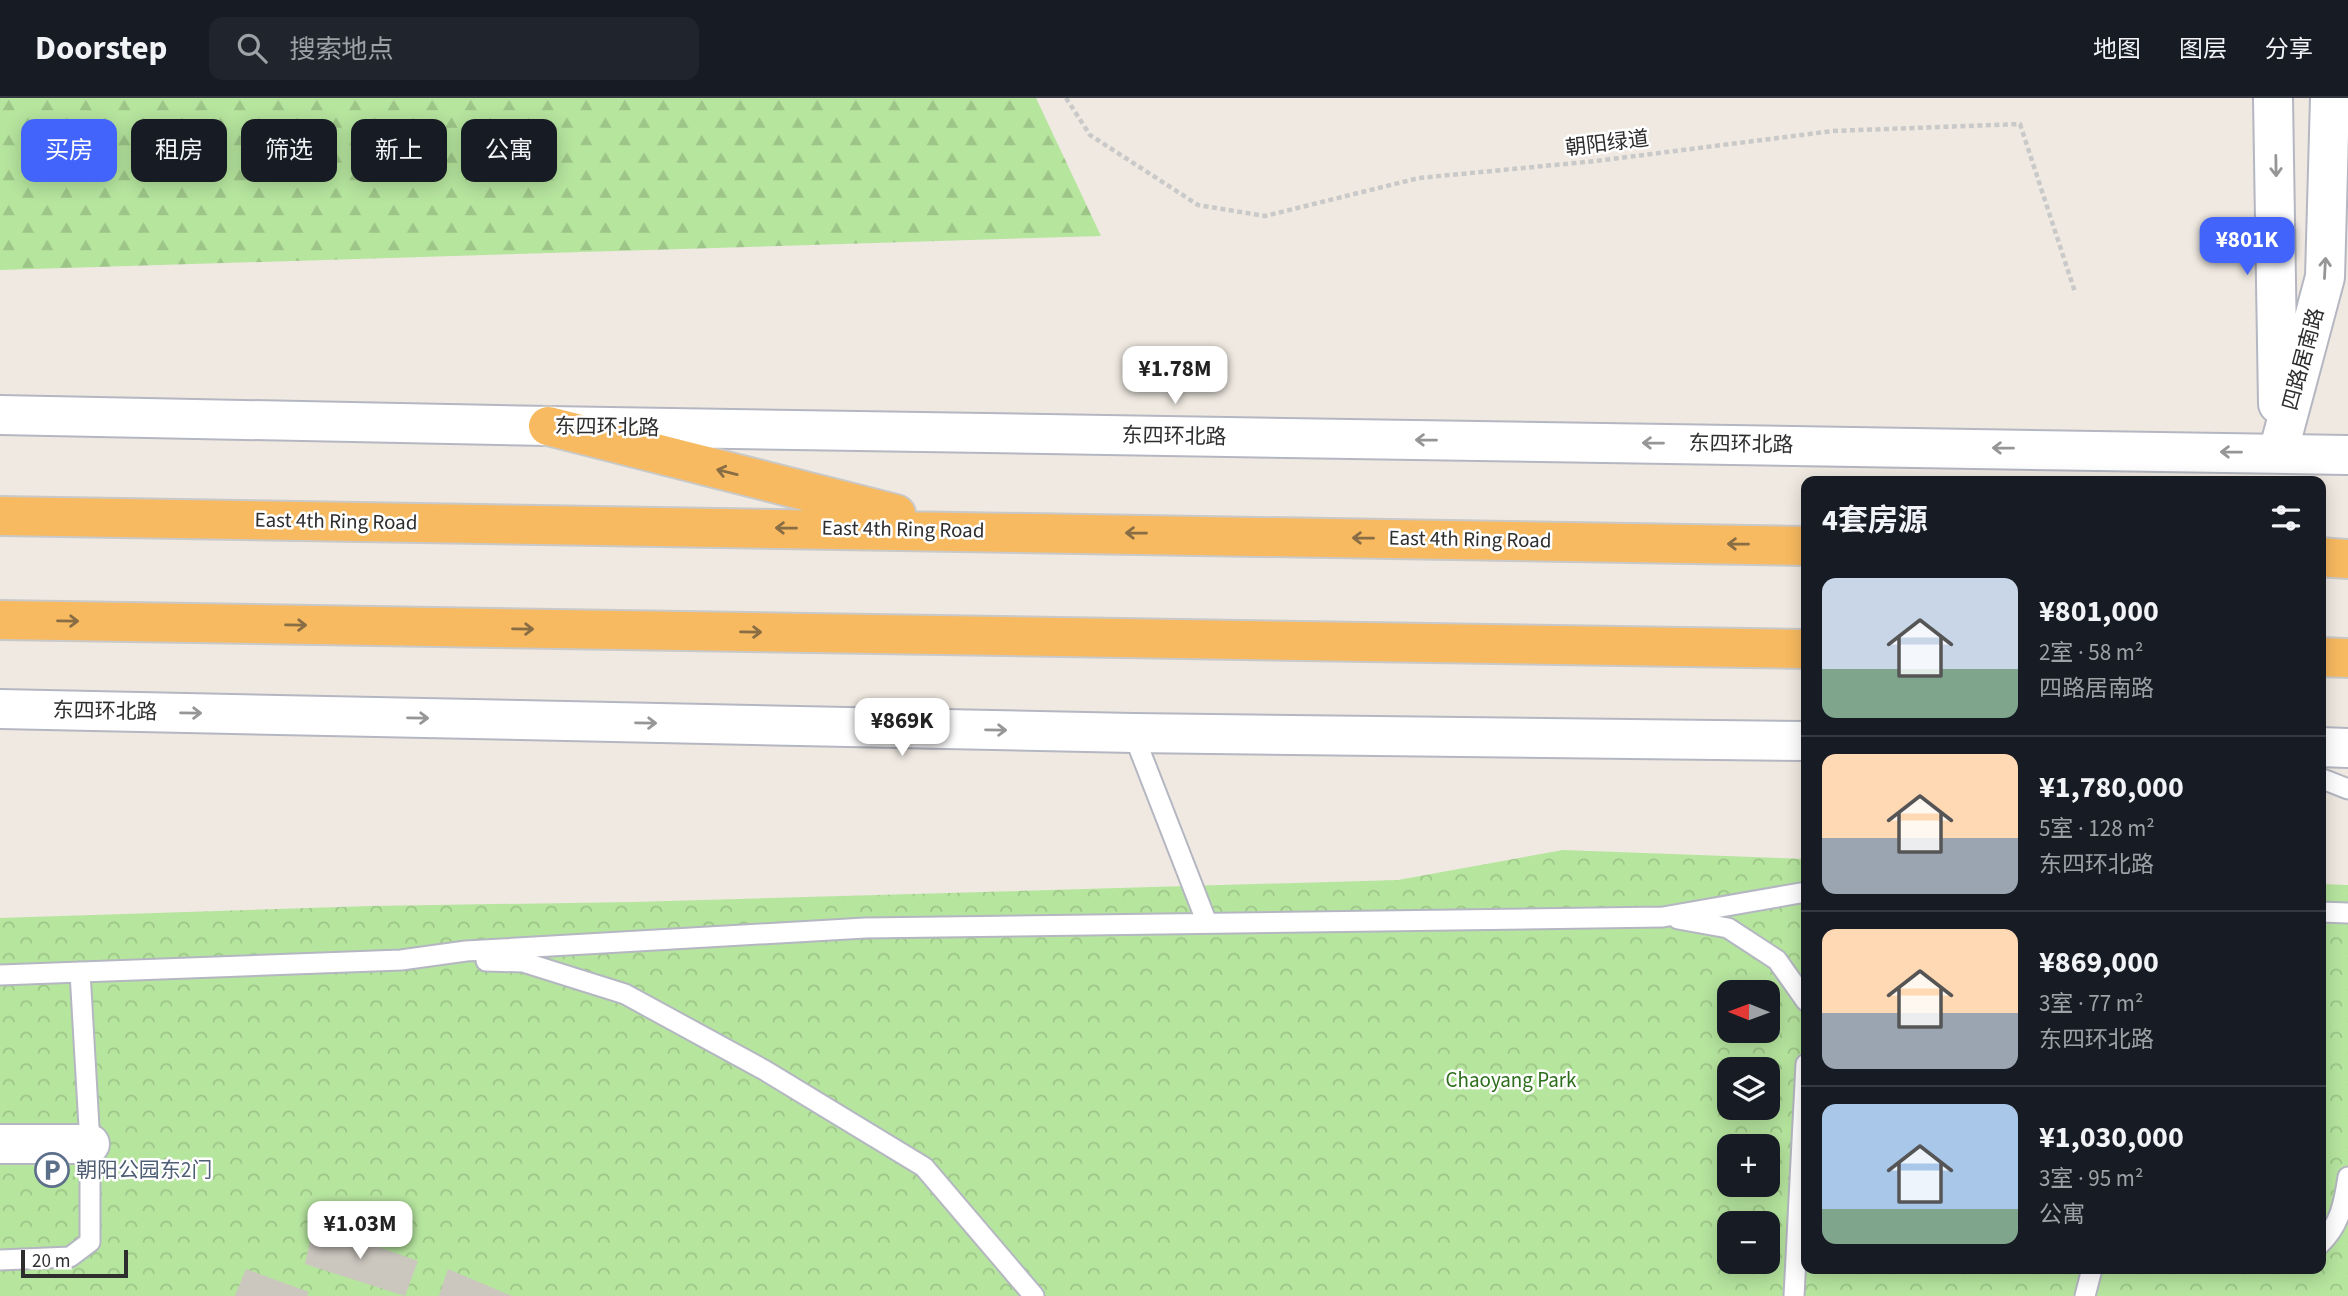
<!DOCTYPE html>
<html lang="zh">
<meta charset="utf-8">
<style>
:root{--surface:#171b24;--page:#20242c;--text:#f1f3f6;--muted:#9ea1a6;--line:#363941;--accent:#4264fb}
body{margin:0;font-family:"Source Sans 3","Noto Sans SC",sans-serif;background:var(--page);color:var(--text);height:100vh;display:flex;flex-direction:column;font-size:26px;white-space:nowrap}
*{box-sizing:border-box;margin:0}
p{font-size:23px;color:var(--muted)}
.icon{flex:none;width:38px;height:38px;fill:none;stroke:currentColor;stroke-width:2;stroke-linecap:round;stroke-linejoin:round}
.map{position:relative;flex:1;overflow:hidden}
.details{position:absolute;left:1801px;top:378px;width:525px;height:798px;display:flex;flex-direction:column;background:var(--surface);border-radius:14px;box-shadow:0 4px 18px #0003}
.details>*{flex:none}
.banner{position:absolute;left:21px;top:21px;width:665px;height:63px;display:flex;gap:14px}
.needle{width:46px;rotate:271deg}
.buttons{position:absolute;left:1717px;top:882px;display:grid;gap:14px}
.buttons a{display:grid;place-items:center;width:63px;height:63px;border-radius:14px;background:var(--surface);box-shadow:0 4px 18px #0003;font-size:35px}
.scale{position:absolute;left:21px;bottom:18px;width:107px;box-sizing:border-box;padding-left:7px;border:4px solid #2e2e2e;border-top:0;font-size:19px;line-height:24px;white-space:nowrap;color:#2e2e2e;-webkit-text-stroke:5px #fff;paint-order:stroke}
.price{position:absolute;translate:-50% -60px;padding:0 16px;border-radius:14px;background:#fff;color:#222;font-size:23px;line-height:46px;filter:drop-shadow(0 2px 4px #0008)}
.price::after{content:'';position:absolute;left:50%;top:42px;width:21px;height:16px;margin-left:-10px;background:inherit;clip-path:polygon(0 0,100% 0,50% 100%)}
.price.selected{background:var(--accent);color:#fff}
ul{padding:0;list-style:none}
li{display:flex;align-items:center;gap:21px;height:175px;padding:0 21px}
li+li{border-top:2px solid var(--line)}
li span{display:grid;place-items:center;flex:none;width:196px;height:140px;border-radius:14px;color:#555}
li>.icon{margin-inline-start:auto}
span .icon{width:84px;height:84px;fill:#fffc;stroke-width:1}
li b{font-size:30px}
h2{display:flex;justify-content:space-between;align-items:center;height:84px;padding:0 21px;font-size:30px}
.chip{padding:0 24px;border-radius:14px;background:var(--surface);box-shadow:0 4px 18px #0003;font-size:24px;line-height:63px}
.chip.selected{background:var(--accent);color:#fff}
header{display:flex;align-items:center;gap:42px;box-sizing:border-box;height:98px;padding:0 35px;background:var(--surface);border-bottom:2px solid var(--line)}
header strong{font-size:33px}
nav{display:flex;gap:38px;margin-inline-start:auto;font-size:24px}
.search{width:490px;height:63px;background:var(--page);display:flex;align-items:center;gap:18px;box-sizing:border-box;padding:0 24px;border-radius:14px;color:var(--muted);font-size:26px}
.map>svg:first-child{display:block}
.forest{fill:url(#forest-firs)}
.park{fill:url(#park-crowns);fill-rule:evenodd}
.building{fill:#cbc7bf}
.lines{fill:none;stroke-linecap:round;stroke-linejoin:round}
.service-casing{stroke:#b4b7c1;stroke-width:23}
.minor-casing{stroke:#b4b7c1;stroke-width:42}
.tertiary-casing{stroke:#b4b7c1;stroke-width:42}
.secondary-casing{stroke:#b4b7c1;stroke-width:42}
.trunk-casing{stroke:#c9c9c9;stroke-width:42}
.path{stroke:#c9c9c9;stroke-width:4.5;stroke-dasharray:5 3.5;stroke-linecap:butt}
.service{stroke:#fff;stroke-width:19}
.minor{stroke:#fff;stroke-width:38}
.tertiary{stroke:#fff;stroke-width:38}
.secondary{stroke:#fff;stroke-width:38}
.trunk{stroke:#f8ba60;stroke-width:38}
.oneway{stroke:#969696}
.oneway2{stroke:#896d44}
.labels{text-anchor:middle;dominant-baseline:central;stroke-width:5;stroke-linejoin:round;paint-order:stroke}
.street-label{font-size:21px;fill:#2e2e2e;stroke:#fff}
.park-label{font-size:21px;fill:#2c6e1b;stroke:#fff}
.service-label{font-size:21px;fill:#4e5e75;stroke:#fff;text-anchor:start}
</style>
<header>
<strong>Doorstep</strong>
<div class="search"><svg class="icon" aria-label="search" viewBox="0 0 24 24"><circle cx="10" cy="10" r="6"/><path d="M15 15l6 6"/></svg>搜索地点</div>
<nav><a>地图</a><a>图层</a><a>分享</a></nav>
</header>
<div class="map">
<svg width="2348" height="1198" viewBox="0 0 2348 1198">
<defs>
<pattern id="forest-firs" width="22" height="20" patternUnits="userSpaceOnUse" patternTransform="scale(1.75)"><rect width="22" height="20" fill="#b6e59e"/><path d="M5 1l3.5 6h-7zM16 11l3.5 6h-7z" fill="#9dc588"/></pattern>
<pattern id="park-crowns" width="20" height="18" patternUnits="userSpaceOnUse" patternTransform="scale(1.75)"><rect width="20" height="18" fill="#b6e59e"/><path d="M2 6a3 3 0 1 1 6 0M12 15a3 3 0 1 1 6 0" fill="none" stroke="#9dc588"/></pattern>
</defs>
<rect width="100%" height="100%" fill="#efe9e1"/>
<path class="forest" d="M0,0H1036L1101,138L0,172Z"/>
<path class="park" d="M1563,752L1806,761V1171H2320L2321,786L2348,787V1198H0V820L370,808L633,804L1398,782ZM1729,894H1768V933H1729ZM1729,971H1768V1010H1729ZM1729,1048H1768V1087H1729ZM1729,1125H1768V1164H1729Z"/>
<path class="building" d="M314,1126L418,1163L405,1198L305,1166Z
M246,1171L309,1194L307,1198H235Z
M448,1171L512,1198H439Z"/>
<g class="lines">
<g class="service-casing">
<path id="service" d="M1133,635L1207,825
M2320,680L2348,691
M2320,814L2348,815
M1678,821L1728,830L1777,862L1806,903
M486,863L523,864L625,896L766,973L924,1069L1034,1198
M0,877L401,862L466,853L865,830L1663,819L1806,794
M2320,1146C2340,1127 2344,1105 2348,1079
M0,1162L70,1159L90,1144V1046L80,874
M1794,1198L1806,966
M2085,1198L2092,1171"/>
</g>
<g class="minor-casing">
<path id="minor" d="M0,1046H90"/>
</g>
<g class="tertiary-casing">
<path id="tertiary" d="M0,317L548,328L2348,357
M0,611L1133,635L1806,643
M2320,649L2348,650"/>
</g>
<g class="secondary-casing">
<path id="secondary" d="M2273,0L2278,306
M2278,355L2325,179L2330,0"/>
</g>
<g class="trunk-casing">
<path id="trunk" d="M548,328L896,416
M0,418L1806,448
M2320,459L2348,461
M0,522L1806,551
M2320,559L2348,560"/>
</g>
<path class="path" d="M1066,0L1090,37L1198,107L1265,118L1419,80L1596,63L1833,33L2020,26L2075,194"/>
<use href="#service" class="service"/>
<use href="#minor" class="minor"/>
<use href="#tertiary" class="tertiary"/>
<use href="#secondary" class="secondary"/>
<use href="#trunk" class="trunk"/>
</g>
<defs><path id="oneway-shaft" d="M-6 0H5M1.5-3L5.5 0L1.5 3" fill="none" stroke-width="1.6" stroke-linecap="round" stroke-linejoin="round" transform="scale(1.75)"/></defs>
<g class="oneway">
<use href="#oneway-shaft" transform="translate(2276 68) rotate(89)"/>
<use href="#oneway-shaft" transform="translate(2325 170) rotate(-87)"/>
<use href="#oneway-shaft" transform="translate(1426 342) rotate(-179)"/>
<use href="#oneway-shaft" transform="translate(1653 345) rotate(-179)"/>
<use href="#oneway-shaft" transform="translate(2003 350) rotate(-179)"/>
<use href="#oneway-shaft" transform="translate(2231 354) rotate(-179)"/>
<use href="#oneway-shaft" transform="translate(191 615) rotate(1)"/>
<use href="#oneway-shaft" transform="translate(418 620) rotate(1)"/>
<use href="#oneway-shaft" transform="translate(646 625) rotate(1)"/>
<use href="#oneway-shaft" transform="translate(996 632) rotate(1)"/>
</g>
<g class="oneway2">
<use href="#oneway-shaft" transform="translate(727 374) rotate(-166)"/>
<use href="#oneway-shaft" transform="translate(786 430) rotate(-179)"/>
<use href="#oneway-shaft" transform="translate(1136 435) rotate(-179)"/>
<use href="#oneway-shaft" transform="translate(1363 440) rotate(-179)"/>
<use href="#oneway-shaft" transform="translate(1738 446) rotate(-179)"/>
<use href="#oneway-shaft" transform="translate(68 523) rotate(1)"/>
<use href="#oneway-shaft" transform="translate(296 527) rotate(1)"/>
<use href="#oneway-shaft" transform="translate(523 531) rotate(1)"/>
<use href="#oneway-shaft" transform="translate(751 534) rotate(1)"/>
</g>
<defs>
<g id="parking-ring" transform="scale(1.75)"><circle r="9.5" fill="#fff" stroke="#5c6f8a" stroke-width="1.5"/><path d="M-3.5-5.5H1a3.5 3.5 0 0 1 0 7H-1V5.5H-3.5ZM-1-3.4V-.6H.8a1.4 1.4 0 0 0 0-2.8Z" fill="#5c6f8a"/></g>
</defs>
<g fill-rule="evenodd">
<use href="#parking-ring" x="52" y="1072"/>
</g>
<g class="labels">
<g class="street-label">
<text transform="translate(1607 45) rotate(-7)">朝阳绿道</text>
<text transform="translate(2303 261) rotate(-75)">四路居南路</text>
<text transform="translate(607 329) rotate(1)">东四环北路</text>
<text transform="translate(1174 338) rotate(1)">东四环北路</text>
<text transform="translate(1741 346) rotate(1)">东四环北路</text>
<text transform="translate(336 423) rotate(1)">East 4th Ring Road</text>
<text transform="translate(903 431) rotate(1)">East 4th Ring Road</text>
<text transform="translate(1470 441) rotate(1)">East 4th Ring Road</text>
<text transform="translate(105 613) rotate(1)">东四环北路</text>
</g>
<g class="park-label">
<text x="1511" y="982">Chaoyang Park</text>
</g>
<g class="service-label">
<text x="76" y="1072">朝阳公园东2门</text>
</g>
</g>
</svg>
<div class="buttons">
<a><svg class="needle" viewBox="-14 -14 28 28"><path d="M0-13l5 13h-10z" fill="#e53935"/><path d="M0 13l5-13h-10z" fill="#9ea1a6"/></svg></a>
<a><svg class="icon" aria-label="layers" viewBox="0 0 24 24"><path d="M12 4l9 5-9 5-9-5zM3 14l9 5 9-5"/></svg></a>
<a>+</a>
<a>−</a>
</div>
<div class="scale">20 m</div>
<b class="price selected" style="left:2247px;top:179px">¥801K</b>
<b class="price" style="left:1175px;top:308px">¥1.78M</b>
<b class="price" style="left:902px;top:660px">¥869K</b>
<b class="price" style="left:360px;top:1163px">¥1.03M</b>
<div class="banner">
<a class="chip selected">买房</a>
<a class="chip">租房</a>
<a class="chip">筛选</a>
<a class="chip">新上</a>
<a class="chip">公寓</a>
</div>
<section class="details">
<h2>4套房源<svg class="icon" aria-label="filters" viewBox="0 0 24 24"><path d="M4 7h16M4 17h16"/><circle cx="9" cy="7" r="2"/><circle cx="15" cy="17" r="2"/></svg></h2>
<ul>
<li><span style="background:linear-gradient(#c9d6e8 65%,#7fa58c 0)"><svg class="icon" aria-label="home" viewBox="0 0 24 24"><path d="M3 11l9-7 9 7M6 9v11h12V9"/></svg></span><div><b>¥801,000</b><p>2室 · 58 m²</p><p>四路居南路</p></div></li>
<li><span style="background:linear-gradient(#ffd9b3 60%,#9aa5b1 0)"><svg class="icon" aria-label="home" viewBox="0 0 24 24"><path d="M3 11l9-7 9 7M6 9v11h12V9"/></svg></span><div><b>¥1,780,000</b><p>5室 · 128 m²</p><p>东四环北路</p></div></li>
<li><span style="background:linear-gradient(#ffd9b3 60%,#9aa5b1 0)"><svg class="icon" aria-label="home" viewBox="0 0 24 24"><path d="M3 11l9-7 9 7M6 9v11h12V9"/></svg></span><div><b>¥869,000</b><p>3室 · 77 m²</p><p>东四环北路</p></div></li>
<li><span style="background:linear-gradient(#a9c7e8 75%,#7fa58c 0)"><svg class="icon" aria-label="home" viewBox="0 0 24 24"><path d="M3 11l9-7 9 7M6 9v11h12V9"/></svg></span><div><b>¥1,030,000</b><p>3室 · 95 m²</p><p>公寓</p></div></li>
</ul>
</section>
</div>
